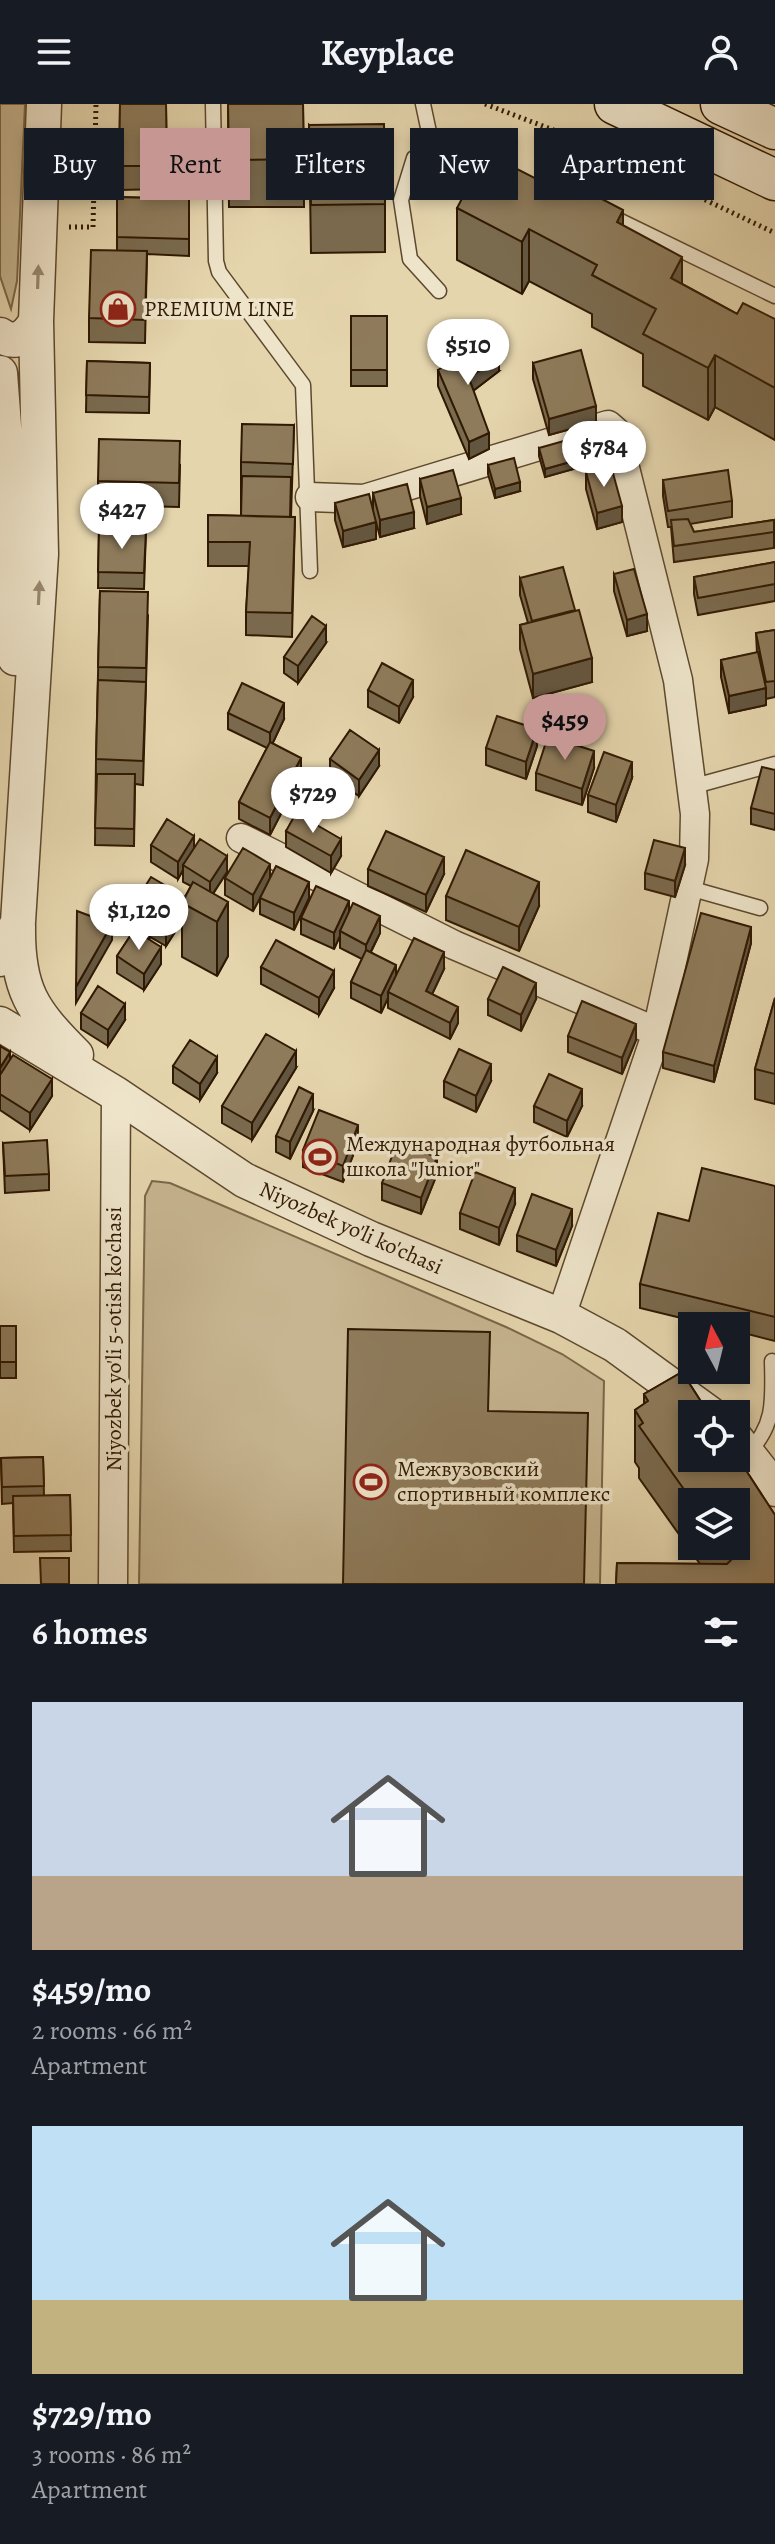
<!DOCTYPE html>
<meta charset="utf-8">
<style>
:root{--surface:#171b24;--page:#20242c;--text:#f1f3f6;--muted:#9ea1a6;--accent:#c59692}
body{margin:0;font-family:Alegreya,serif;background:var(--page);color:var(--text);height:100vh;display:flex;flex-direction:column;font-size:30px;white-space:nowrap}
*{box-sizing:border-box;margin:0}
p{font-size:26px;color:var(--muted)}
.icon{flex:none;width:44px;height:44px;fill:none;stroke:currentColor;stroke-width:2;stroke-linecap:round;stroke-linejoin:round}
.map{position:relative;height:1480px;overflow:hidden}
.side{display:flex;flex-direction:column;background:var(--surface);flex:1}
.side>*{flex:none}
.top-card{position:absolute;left:24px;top:24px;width:728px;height:72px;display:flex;gap:16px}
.needle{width:52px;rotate:353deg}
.buttons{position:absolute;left:678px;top:1208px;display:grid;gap:16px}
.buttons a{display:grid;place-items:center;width:72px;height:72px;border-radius:0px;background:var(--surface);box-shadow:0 4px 12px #0003;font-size:40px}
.price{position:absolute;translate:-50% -68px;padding:0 18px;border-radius:28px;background:#fff;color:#222;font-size:26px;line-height:52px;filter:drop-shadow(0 2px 4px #0008)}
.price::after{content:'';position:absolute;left:50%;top:48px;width:24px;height:18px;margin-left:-12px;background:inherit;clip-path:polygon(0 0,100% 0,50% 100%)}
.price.current{background:var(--accent);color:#111}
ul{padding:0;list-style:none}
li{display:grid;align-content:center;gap:16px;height:424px;padding:0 32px}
li span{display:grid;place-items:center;height:248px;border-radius:0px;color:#555}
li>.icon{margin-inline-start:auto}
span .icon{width:144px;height:144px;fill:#fffc;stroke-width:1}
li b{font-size:34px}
h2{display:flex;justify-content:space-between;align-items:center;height:96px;padding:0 32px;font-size:34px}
.tag{padding:0 28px;border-radius:0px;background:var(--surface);box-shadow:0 4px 12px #0003;font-size:28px;line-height:72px}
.tag.current{background:var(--accent);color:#111}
header{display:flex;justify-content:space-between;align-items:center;height:104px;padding:0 32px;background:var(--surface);font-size:36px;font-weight:600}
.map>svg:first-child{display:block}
.green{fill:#c6b590;stroke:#7b6749;stroke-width:2}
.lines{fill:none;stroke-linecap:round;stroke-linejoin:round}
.service-casing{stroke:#5d482d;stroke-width:17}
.minor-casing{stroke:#5d482d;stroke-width:31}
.tertiary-casing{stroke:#5d482d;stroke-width:37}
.secondary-casing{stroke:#301902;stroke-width:43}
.path{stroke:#301902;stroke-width:5;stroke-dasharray:2 4;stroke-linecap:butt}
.service{stroke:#eee4ca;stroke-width:14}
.minor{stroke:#eee4ca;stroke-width:28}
.tertiary{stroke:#eee4ca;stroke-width:34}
.secondary{stroke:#eee4ca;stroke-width:40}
.wall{fill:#7a6a4e;stroke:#301902;stroke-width:2;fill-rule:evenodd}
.shaded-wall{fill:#635640;stroke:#301902;stroke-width:2}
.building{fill:#8e7b5b;stroke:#301902;stroke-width:2}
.oneway{fill:#988970}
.labels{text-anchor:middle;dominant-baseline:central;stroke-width:7;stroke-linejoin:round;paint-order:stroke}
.poi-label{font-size:22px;fill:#301902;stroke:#eee4ca;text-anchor:start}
.street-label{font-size:22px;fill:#301902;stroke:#eee4ca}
</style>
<header><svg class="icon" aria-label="menu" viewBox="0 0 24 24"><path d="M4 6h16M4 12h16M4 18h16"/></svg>Keyplace<svg class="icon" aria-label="person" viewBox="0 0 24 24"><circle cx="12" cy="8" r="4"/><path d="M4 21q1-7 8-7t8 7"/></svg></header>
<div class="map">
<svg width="775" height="1480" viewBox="0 0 775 1480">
<rect width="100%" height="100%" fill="#e5d5ad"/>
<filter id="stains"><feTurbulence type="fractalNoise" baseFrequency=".0025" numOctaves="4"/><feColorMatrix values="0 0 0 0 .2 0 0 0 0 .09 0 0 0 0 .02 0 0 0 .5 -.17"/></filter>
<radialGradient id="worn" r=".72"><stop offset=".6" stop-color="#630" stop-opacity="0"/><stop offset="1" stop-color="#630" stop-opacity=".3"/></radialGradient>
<path class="green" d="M0,0H25L17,177L11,205L0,172Z
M152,1077L170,1079L506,1223L562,1250L604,1277L600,1480H139L145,1092Z"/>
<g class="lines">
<g class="service-casing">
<path id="service" d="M213,0L216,157L219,168L303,281L310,467
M423,0L433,47
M606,110L775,192
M439,187L410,155L401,96L414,54C453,39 464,42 501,60
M691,683L775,660
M689,784L760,804
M748,1349C775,1321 773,1297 772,1257"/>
</g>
<g class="minor-casing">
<path id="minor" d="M310,393L364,395L608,321L616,328L678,576L695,710L694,755L657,928L561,1212
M241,734L454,841L657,928
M113,1480L116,990"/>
</g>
<g class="tertiary-casing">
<path id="tertiary" d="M0,231C16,242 28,232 36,217
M0,269L14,453L15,554
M18,822C17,886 32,907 76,951
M0,855L18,818L41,450L36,217L44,0
M0,920L116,990L244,1076L371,1135L561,1212L615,1241L710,1310
M736,1335L775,1385"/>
</g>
<g class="secondary-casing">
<path id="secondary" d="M615,0L775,76
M721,0L775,25"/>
</g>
<path class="path" d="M485,0L577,35L775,129
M69,123H93L96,0"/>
<use href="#service" class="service"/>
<use href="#minor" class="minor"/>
<use href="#tertiary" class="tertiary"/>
<use href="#secondary" class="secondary"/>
</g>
<path class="wall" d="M120,0H166L167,85L119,86Z
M228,0H303L304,103H229Z
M309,21L385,100V148L311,149Z
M117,93L189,95V152L147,150L145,239L89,238V214L117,146Z
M457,104L623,122L682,180L737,210L775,215V336L715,303L708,316L643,282V250L592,223V210L529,177L522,190L457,156Z
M351,212H387V282H351Z
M87,257L150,259L149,309L86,308Z
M533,259L596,318L549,331L533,275Z
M438,266L499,267L473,287L489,345L469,355L438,282Z
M294,321L291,413H295L292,533L246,531V508L249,462H208V411L241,412V358Z
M577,333L608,357L583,364L577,341Z
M539,344L577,364L545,373L539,352Z
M180,361L179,403L98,401V377Z
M488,361L520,387L495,394L488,370Z
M586,368L622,418L597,425L586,385Z
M420,375L461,410L427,420L420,392Z
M663,376L732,397V413L690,420L694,428L774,416V444L674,458L671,423H668L663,392Z
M373,389L414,424L380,433L376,418V435L343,443L335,416V399L373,405Z
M99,425L146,426L144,485L98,484Z
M775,458V497L698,511L694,490V473Z
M614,470L647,527L627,532L614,487Z
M520,474L592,578L533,594L520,545V521L528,519L520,491Z
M100,487L148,511L143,681L135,680L134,742L95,741L96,655Z
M775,526V593L766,595V594V601L729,609L721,573V556L757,549L756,529Z
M326,539L298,579L284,569V553Z
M368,586L413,593L399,619L368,603Z
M228,609L284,615L272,640L301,671L270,731L239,715V698L267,644L228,625Z
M537,642L526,675L486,661V644Z
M330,655L379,662L359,692L330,672Z
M594,664L582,701L536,686V669Z
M775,666V726L751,720V704Z
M632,674L616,718L588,708V691Z
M286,727L341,752L331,769L286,743Z
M151,741L194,744L227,768L213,790L228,852L217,872L182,853V817L166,842L150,833L149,835L161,860L144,886L117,869V852L131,831L127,828V811L185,793L191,782L183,778V766L178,775L151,758Z
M685,761L675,793L645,785V769Z
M368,765L444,770L426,808L368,782Z
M225,774L270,775L309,794L294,826L260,810V794L253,807L225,791Z
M446,792L539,802L519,847L446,816Z
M349,808L380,829L371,848L396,871L444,865L432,890L458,919L450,935L388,904V894L381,909L351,894V878L362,855L340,844V832L334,845L301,830V814Z
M751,839L714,978L663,964V948Z
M261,863L334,884L319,911L261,880Z
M775,894V1000L755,995V965Z
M488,895H536L521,927L488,911Z
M81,909L125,916L108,942L81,925Z
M568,932L636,936L622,970L568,948Z
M0,942L10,955L52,992L30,1026L0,1006Z
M173,962L217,969L200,996L173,979Z
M296,964L252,1036L222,1019V1002Z
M444,977H491L476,1008L444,993Z
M534,1002H582L567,1033L534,1018Z
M313,1007L290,1055L276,1048V1032Z
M358,1038L343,1078L303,1063V1046Z
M3,1039L49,1070V1086L5,1089Z
M437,1070L421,1110L382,1096V1079Z
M775,1082V1237L736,1227V1222H714L640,1204V1180L689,1117Z
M515,1100L499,1141L460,1125V1109Z
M572,1122L556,1162L517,1147V1131Z
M0,1222H16V1274H0Z
M682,1268L709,1310H692V1354H736V1351L775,1411V1480H616L617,1459L700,1460L639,1374V1364L635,1358V1306L644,1300V1290ZM692,1398H736V1442H692Z
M43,1353L44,1392L70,1391L71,1447L14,1448L13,1399L2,1400L1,1354Z"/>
<path class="shaded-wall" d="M623,106V158L617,118Z
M529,125V177L522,190V138Z
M682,153V205L671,174Z
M499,251V267L469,290V274Z
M715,251V303L708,316V264Z
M596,302V318L549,331V315Z
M489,329V345L469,355V338Z
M608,349V357L583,364V355Z
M577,356V364L545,373V365Z
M520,378V387L495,394V385Z
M461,394V410L427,420V403Z
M622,402V418L597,425V409Z
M414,408V424L380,433V416Z
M376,418V435L343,443V427Z
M647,510V527L627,532V516Z
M326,522V539L298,579V562Z
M592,554V578L533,594V570Z
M413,576V593L399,619V603Z
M766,584V601L729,609V592Z
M284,599V615L270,645V629Z
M537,625V642L526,675V658Z
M379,646V662L359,692V676Z
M594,647V664L582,701V685Z
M301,654V671L270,731V714Z
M632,658V674L616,718V701Z
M194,732V749L183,761V766L178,775V758Z
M341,735V752L331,769V752Z
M685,744V761L675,793V777Z
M227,752V768L210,794V778Z
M444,753V770L426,808V791Z
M270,760V776L253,807V791Z
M309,778V794L294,826V809Z
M539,778V802L519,847V823Z
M349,797V813L340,827V832L334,845V829Z
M228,798V852L217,872V818Z
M182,800V817L166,842V826Z
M380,812V829L366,857V841Z
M150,816V833L146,840V823Z
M112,820V836L76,899V883Z
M751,823V839L714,978V962Z
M161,843V860L144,886V870Z
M444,848V865L426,903V887Z
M396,861V877L388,888V894L381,909V892Z
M334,867V884L319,911V894Z
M536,879V895L521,927V911Z
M125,900V916L108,942V926Z
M458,903V919L450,935V919Z
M636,920V936L622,970V954Z
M296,947V964L252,1036V1019Z
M10,948V965L0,980V964Z
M217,953V969L200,996V980Z
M491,960V977L476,1008V992Z
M52,975V992L30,1026V1009Z
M582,985V1002L567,1033V1017Z
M313,990V1007L290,1055V1038Z
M358,1021V1038L343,1078V1062Z
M437,1053V1070L421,1110V1094Z
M515,1084V1100L499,1141V1124Z
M572,1105V1122L556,1162V1146Z"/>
<path class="building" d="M120,0H166L167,62H119Z
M228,0H303L304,55L229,56Z
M384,20L385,100L311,101L309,21Z
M486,49L552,83L558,72L623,106L617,118L682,153L671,174L737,210L743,199L775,215V284L715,251L708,264L643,230L656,205L592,171L597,161L529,125L522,138L457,104Z
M117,93L189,95V135L117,133Z
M91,146L147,147L145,216L89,214Z
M351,212H387V266H351Z
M487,233L499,251L469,274L489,329L469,338L438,266Z
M581,246L596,302L549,315L533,259Z
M87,257L150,259L149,293L86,291Z
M242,320L294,321L293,360L241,358Z
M602,326L608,349L583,355L577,333Z
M99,335L180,337L179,379L98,377Z
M571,335L577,356L545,365L539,344Z
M514,354L520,378L495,385L488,361Z
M611,362L622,402L597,409L586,368Z
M453,366L461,394L427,403L420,375Z
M728,366L732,397L668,407L663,376Z
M242,372L291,373L290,413L241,412Z
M407,380L414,408L380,416L373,389Z
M369,390L376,418L343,427L335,399Z
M208,411L295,413L292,509L246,508L250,438H208Z
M688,415L694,428L774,416V428L674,442L671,416Z
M99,425L146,426L144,469L98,468Z
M775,458V480L698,494L694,473Z
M563,463L575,506L532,517L520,474Z
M634,465L647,510L627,516L614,470Z
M100,487L148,488L146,564L98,563Z
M579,506L592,554L533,570L520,521Z
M312,512L326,522L298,562L284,553Z
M775,526V577L766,578L756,529Z
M758,548L766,584L729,592L721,556Z
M382,559L413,576L399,603L368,586Z
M98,576L146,578L143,657L96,655Z
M242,579L284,599L270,629L228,609Z
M497,612L537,625L526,658L486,644Z
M350,626L379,646L359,676L330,655Z
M548,632L594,647L582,685L536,669Z
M270,638L301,654L270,714L239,698Z
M604,648L632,658L616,701L588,691Z
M762,663L775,666V710L751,704Z
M97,670H135L134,725L95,724Z
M296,709L341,735L331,752L286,727Z
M167,715L194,732L178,758L151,741Z
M386,727L444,753L426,791L368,765Z
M200,735L227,752L210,778L183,761Z
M654,736L685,744L675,777L645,769Z
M243,744L270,760L253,791L225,774Z
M466,746L539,778L519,823L446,792Z
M276,762L309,778L294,809L260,794Z
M151,773L185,793L166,826L150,816L146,823L127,811Z
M193,778L228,798L217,818L182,799Z
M316,782L349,797L334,829L301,814Z
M353,799L380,812L366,841L340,827Z
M77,807L112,820L76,883Z
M701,809L751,823L714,962L663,948Z
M134,826L161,843L144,870L117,852Z
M414,834L444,848L426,887L458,903L450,919L388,888Z
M276,836L334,867L319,894L261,863Z
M366,846L396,861L381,892L351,878Z
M503,863L536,879L521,911L488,895Z
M98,882L125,900L108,926L81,909Z
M775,894V970L755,965Z
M582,897L636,920L622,954L568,932Z
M266,930L296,947L252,1019L222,1002Z
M190,936L217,953L200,980L173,962Z
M0,942L10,948L0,964Z
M459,945L491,960L476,992L444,977Z
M13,951L52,975L30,1009L0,990V971Z
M549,970L582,985L567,1017L534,1002Z
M299,983L313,990L290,1038L276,1032Z
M319,1006L358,1021L343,1062L303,1046Z
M47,1036L49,1070L5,1072L3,1039Z
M397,1039L437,1053L421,1094L382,1079Z
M702,1064L775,1082V1213L640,1180L658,1109L689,1117Z
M475,1068L515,1084L499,1124L460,1109Z
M532,1090L572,1105L556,1146L517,1131Z
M0,1222H16V1258H0Z
M348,1225L490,1228L488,1307L588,1309L584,1480H343Z
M682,1268L709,1310H692V1354H736V1351L775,1411V1480H616L617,1459L727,1460L733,1454L725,1442H736V1398H693L639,1322L643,1319L635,1306L648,1297L644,1290Z
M43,1353L44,1382L2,1383L1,1354Z
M70,1391L71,1431L14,1432L13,1392Z
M40,1454H69V1480H41Z"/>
<defs><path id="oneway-solid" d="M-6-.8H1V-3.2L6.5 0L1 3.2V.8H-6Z" transform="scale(2)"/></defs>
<g class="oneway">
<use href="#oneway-solid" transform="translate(38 173) rotate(-88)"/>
<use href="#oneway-solid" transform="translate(39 489) rotate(-87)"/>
</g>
<defs>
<g id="shop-ring" transform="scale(1.8)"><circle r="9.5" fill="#eee4ca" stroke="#8f2418" stroke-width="1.5"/><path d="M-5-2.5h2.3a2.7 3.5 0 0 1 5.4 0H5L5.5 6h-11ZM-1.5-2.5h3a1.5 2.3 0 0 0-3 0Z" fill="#8f2418"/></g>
<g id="stadium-ring" transform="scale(1.8)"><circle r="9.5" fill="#eee4ca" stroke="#8f2418" stroke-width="1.5"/><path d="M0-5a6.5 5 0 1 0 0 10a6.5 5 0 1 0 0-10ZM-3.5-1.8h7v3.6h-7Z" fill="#8f2418"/></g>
</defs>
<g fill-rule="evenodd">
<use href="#shop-ring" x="118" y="205"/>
<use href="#stadium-ring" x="320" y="1053"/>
<use href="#stadium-ring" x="371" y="1378"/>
</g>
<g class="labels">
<g class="poi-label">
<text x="144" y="205">PREMIUM LINE</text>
<text x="346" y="1040">Международная футбольная<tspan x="346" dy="25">школа "Junior"</tspan></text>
<text x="397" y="1365">Межвузовский<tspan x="397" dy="25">спортивный комплекс</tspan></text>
</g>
<g class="street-label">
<text transform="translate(351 1124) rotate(24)">Niyozbek yo'li ko'chasi</text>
<text transform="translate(114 1235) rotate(-90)">Niyozbek yo'li 5-otish ko'chasi</text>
</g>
</g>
<rect width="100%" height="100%" filter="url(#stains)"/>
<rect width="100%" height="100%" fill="url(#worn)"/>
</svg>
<div class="buttons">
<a><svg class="needle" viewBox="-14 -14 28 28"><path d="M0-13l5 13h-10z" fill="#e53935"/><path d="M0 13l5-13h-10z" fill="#9ea1a6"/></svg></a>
<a><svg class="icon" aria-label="locate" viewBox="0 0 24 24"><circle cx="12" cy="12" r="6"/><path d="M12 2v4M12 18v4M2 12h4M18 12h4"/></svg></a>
<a><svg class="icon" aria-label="layers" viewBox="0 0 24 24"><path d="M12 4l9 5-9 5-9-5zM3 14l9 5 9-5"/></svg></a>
</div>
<b class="price" style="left:468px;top:283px">$510</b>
<b class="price" style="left:604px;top:385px">$784</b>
<b class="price" style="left:122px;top:447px">$427</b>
<b class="price current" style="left:565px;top:658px">$459</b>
<b class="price" style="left:313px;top:731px">$729</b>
<b class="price" style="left:139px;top:848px">$1,120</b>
<div class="top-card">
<a class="tag">Buy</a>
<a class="tag current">Rent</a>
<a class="tag">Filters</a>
<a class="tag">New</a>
<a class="tag">Apartment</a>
</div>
</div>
<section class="side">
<h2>6 homes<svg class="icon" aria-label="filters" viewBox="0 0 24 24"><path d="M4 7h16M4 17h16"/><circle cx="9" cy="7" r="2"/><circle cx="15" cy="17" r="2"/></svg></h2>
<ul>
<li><span style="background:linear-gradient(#c9d6e8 70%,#b9a48a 0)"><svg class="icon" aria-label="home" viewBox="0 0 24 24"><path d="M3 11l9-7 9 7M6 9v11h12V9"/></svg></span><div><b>$459/mo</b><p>2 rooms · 66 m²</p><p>Apartment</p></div></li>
<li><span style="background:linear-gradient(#bfe0f5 70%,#c2b280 0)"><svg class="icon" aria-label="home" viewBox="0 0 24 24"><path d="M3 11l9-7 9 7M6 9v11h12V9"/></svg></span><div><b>$729/mo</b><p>3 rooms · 86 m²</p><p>Apartment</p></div></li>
</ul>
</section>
